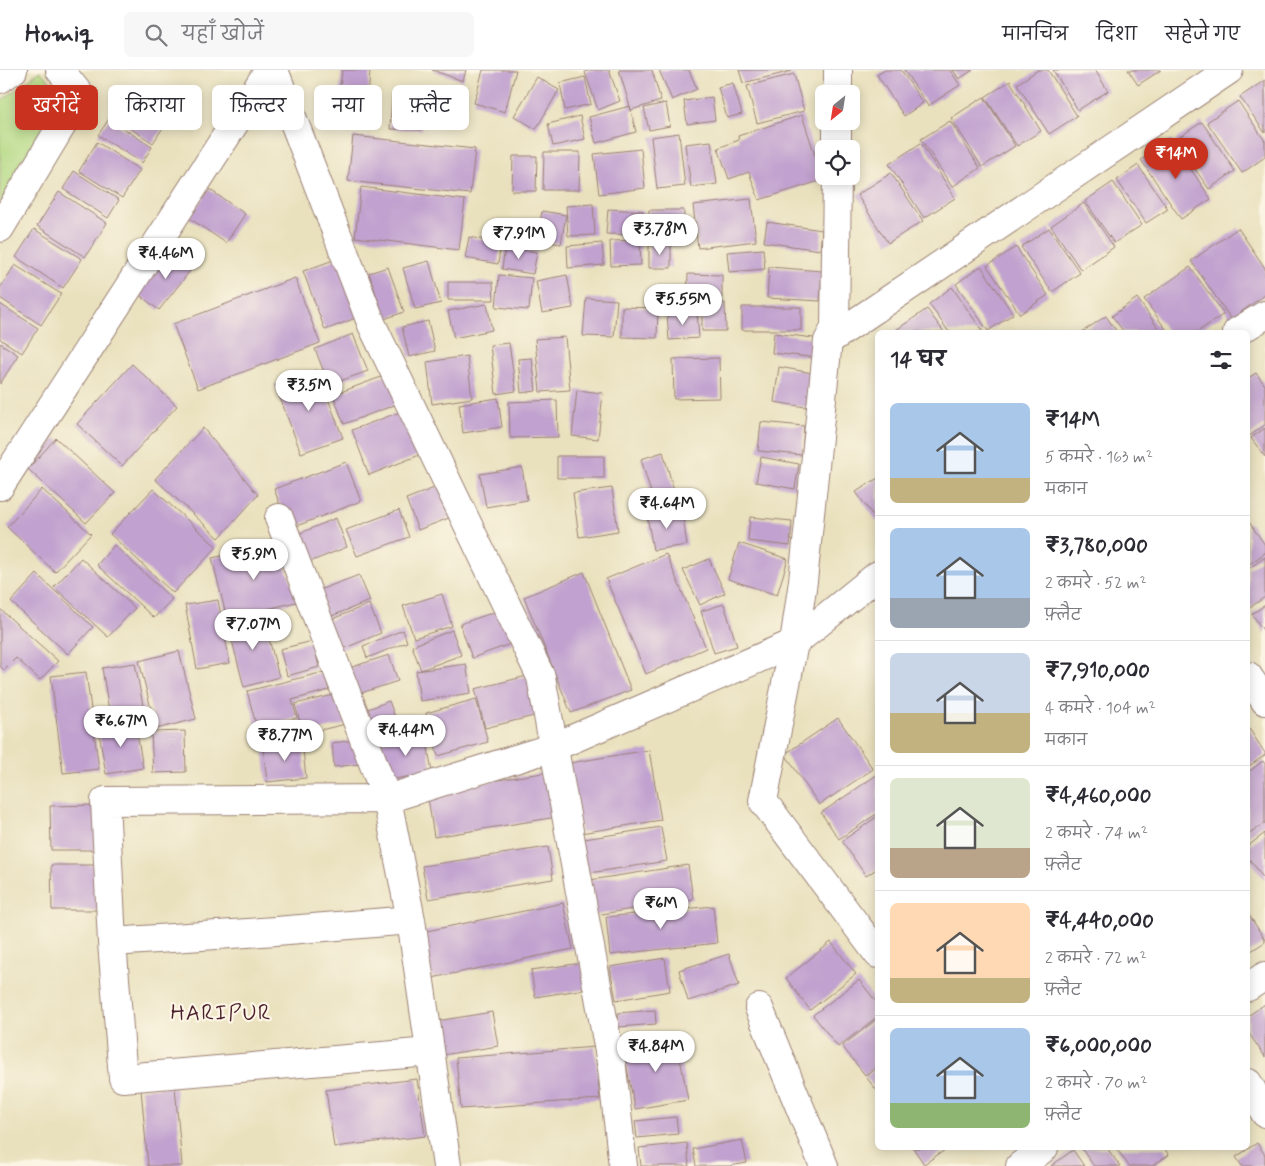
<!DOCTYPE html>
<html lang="hi">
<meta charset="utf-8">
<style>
:root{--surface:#fff;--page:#f7f7f7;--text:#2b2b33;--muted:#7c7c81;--line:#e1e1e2;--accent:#c8321e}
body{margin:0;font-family:Mynerve,"Playpen Sans Deva",sans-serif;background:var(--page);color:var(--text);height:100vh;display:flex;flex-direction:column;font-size:19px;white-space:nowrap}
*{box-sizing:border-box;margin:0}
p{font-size:16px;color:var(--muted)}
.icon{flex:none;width:28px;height:28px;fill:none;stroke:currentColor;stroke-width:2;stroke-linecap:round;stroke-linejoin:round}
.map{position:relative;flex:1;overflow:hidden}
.drawer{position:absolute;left:875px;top:260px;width:375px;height:820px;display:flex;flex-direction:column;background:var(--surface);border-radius:8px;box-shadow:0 2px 12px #0003}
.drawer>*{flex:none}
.banner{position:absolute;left:15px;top:15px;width:475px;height:45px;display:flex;gap:10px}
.needle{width:32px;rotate:210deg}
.controls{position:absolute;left:815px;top:15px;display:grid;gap:10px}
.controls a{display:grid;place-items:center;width:45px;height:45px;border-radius:8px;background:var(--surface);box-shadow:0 2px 12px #0003;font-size:25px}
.price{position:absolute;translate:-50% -42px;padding:0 11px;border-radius:18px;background:#fff;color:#222;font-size:16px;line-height:32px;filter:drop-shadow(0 1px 2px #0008)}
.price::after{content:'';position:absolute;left:50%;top:30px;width:15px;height:11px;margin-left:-8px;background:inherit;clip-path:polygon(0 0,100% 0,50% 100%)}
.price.current{background:var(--accent);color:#fff}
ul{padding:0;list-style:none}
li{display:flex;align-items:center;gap:15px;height:125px;padding:0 15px}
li+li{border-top:1px solid var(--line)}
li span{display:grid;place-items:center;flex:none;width:140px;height:100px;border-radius:8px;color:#555}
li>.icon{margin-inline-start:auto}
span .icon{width:60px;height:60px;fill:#fffc;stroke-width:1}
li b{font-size:21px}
h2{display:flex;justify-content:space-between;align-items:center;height:60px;padding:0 15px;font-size:21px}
.pill{padding:0 18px;border-radius:8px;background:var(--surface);box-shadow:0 2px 12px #0003;font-size:18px;line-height:45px}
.pill.current{background:var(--accent);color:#fff}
header{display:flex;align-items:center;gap:30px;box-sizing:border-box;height:70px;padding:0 25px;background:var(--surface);border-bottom:1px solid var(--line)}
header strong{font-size:24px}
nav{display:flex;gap:28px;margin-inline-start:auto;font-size:18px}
.search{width:350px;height:45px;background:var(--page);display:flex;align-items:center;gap:12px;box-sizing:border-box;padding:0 18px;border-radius:8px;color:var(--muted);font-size:19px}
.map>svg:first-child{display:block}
.green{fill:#b3d983;stroke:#7e7c57}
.building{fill:#c1a1cf}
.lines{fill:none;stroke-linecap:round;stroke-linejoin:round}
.minor-casing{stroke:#9a8074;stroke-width:30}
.minor{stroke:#fff;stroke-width:28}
.labels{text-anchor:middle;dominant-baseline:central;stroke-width:4.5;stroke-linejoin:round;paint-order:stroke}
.quarter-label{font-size:22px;letter-spacing:1px;fill:#4a1f2b;stroke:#fcf5e5}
</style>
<header>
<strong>Homiq</strong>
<div class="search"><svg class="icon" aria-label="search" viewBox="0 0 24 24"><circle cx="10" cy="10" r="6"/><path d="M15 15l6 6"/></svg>यहाँ खोजें</div>
<nav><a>मानचित्र</a><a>दिशा</a><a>सहेजे गए</a></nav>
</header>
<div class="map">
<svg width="1265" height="1096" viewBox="0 0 1265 1096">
<rect width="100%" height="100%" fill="#fcf5e5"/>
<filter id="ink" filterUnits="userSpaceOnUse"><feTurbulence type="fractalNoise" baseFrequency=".02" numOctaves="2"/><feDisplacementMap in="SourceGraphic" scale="10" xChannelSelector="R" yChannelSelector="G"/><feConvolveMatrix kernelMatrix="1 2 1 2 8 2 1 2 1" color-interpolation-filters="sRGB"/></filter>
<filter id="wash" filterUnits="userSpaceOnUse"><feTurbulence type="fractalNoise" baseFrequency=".0096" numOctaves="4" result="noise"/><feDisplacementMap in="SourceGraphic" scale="20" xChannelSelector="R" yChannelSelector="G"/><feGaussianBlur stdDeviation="1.12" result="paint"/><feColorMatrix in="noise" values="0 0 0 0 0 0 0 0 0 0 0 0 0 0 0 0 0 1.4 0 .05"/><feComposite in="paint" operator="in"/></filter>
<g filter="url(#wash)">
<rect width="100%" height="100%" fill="#e9e1be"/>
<path class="green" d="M40,1L65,27L0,135V32Z"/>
<g id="blocks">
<path class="building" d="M342,0H370L368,30L339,27Z
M432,0H466L463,11Z
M483,0H516L505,42L474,33Z
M591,0H609L620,31L598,40L585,2Z
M619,0H652L661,31L631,40Z
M659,0H689L697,19L672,30Z
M739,0H792V1L743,13Z
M885,0H901L923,33L904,46L877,5Z
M904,0H950L960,15L928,36Z
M953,0H973L959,9Z
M1038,0H1048L1077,46L1049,64L1017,14Z
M1053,0H1095L1108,21L1078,40Z
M1128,0H1161L1138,15Z
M794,4L804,41L757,53L747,16Z
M537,7L559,20L536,59L514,46Z
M585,7L591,34L565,40L560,13Z
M1265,10V63L1240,27Z
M1010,11L1041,61L1017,76L985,27Z
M733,13L742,44L727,48L718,17Z
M123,24L166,53L153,73L109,45Z
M392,25L424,28L422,60L390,59Z
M712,27L715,50L687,54L684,31Z
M984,27L1015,76L982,97L951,48Z
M1238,31L1265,71V87L1242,103L1207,52Z
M666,33L670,56L649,60L644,38Z
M630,36L636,62L596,73L589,47Z
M802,45L823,110L759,130L749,102L729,109L718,78L739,70L738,66Z
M580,46L585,69L553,76L548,54Z
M109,49L152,77L142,93L98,65Z
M950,51L980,98L952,117L921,69Z
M1202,52L1235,101L1209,119L1175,70Z
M679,63L685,116L657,119L651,67Z
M353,66L475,79L470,124L348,111Z
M1171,70L1211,129L1181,149L1141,90Z
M711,71L717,114L691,117L685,74Z
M97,72L140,100L122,128L79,101Z
M921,73L955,128L924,148L889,94Z
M641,79L645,118L599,124L594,84Z
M544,82H580L579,120H543Z
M513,86H537L536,121H512Z
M1138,95L1168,139L1146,153L1117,110Z
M74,101L119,130L108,148L63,119Z
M891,103L923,151L888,173L857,125Z
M1113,112L1142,155L1114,173L1085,131Z
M361,117L465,130L459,180L355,167Z
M209,119L245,144L226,173L189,148Z
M59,122L107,153L85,187L37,156Z
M751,129L756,171L698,178L693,135Z
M1084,133L1114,177L1081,200L1051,156Z
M593,134L595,165L568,166L566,136Z
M608,139L643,141L642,165L606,164Z
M649,140H684L683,171L648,170Z
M542,141L566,145L561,174L537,170Z
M767,152L822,160L820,180L764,172Z
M1049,158L1080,203L1052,222L1021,177Z
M1238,158L1265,198V225L1231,249L1191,191Z
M34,159L82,189L63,218L16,187Z
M469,167L501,173L498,194L465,188Z
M640,170L641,195L611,196L610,171Z
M602,173L604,195L568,198L567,176Z
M649,175H671V198H649Z
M505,177L537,182L533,204L502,199Z
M1016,177L1048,225L1020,244L987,196Z
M172,179L194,196L159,240L138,224Z
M763,179L765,199L729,202L727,182Z
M339,188L361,246L325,260L303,201Z
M429,191L441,233L415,239L403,198Z
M15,195L61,224L41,255L0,228V218Z
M981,196L1013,244L988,261L956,214Z
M388,197L404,242L384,249L369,203Z
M769,197L822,201L820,231L767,228Z
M1190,197L1224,244L1197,262H1168L1144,229Z
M688,204L722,205V232L687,230Z
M499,205L532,208L529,240L496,237Z
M567,205L573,238L542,243L536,211Z
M295,208L320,273L198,319L173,254Z
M448,212H493L494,230H448Z
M952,217L983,262H949L929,234Z
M586,228L617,230L614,267L583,266Z
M1137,228L1161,262H1124L1112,246Z
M702,233H725L726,261H702Z
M0,234L38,258L22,283L0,269Z
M487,234L492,260L454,268L448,241Z
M622,237L658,238L657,268L622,267Z
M742,237H801V260H742Z
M927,239L944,262H898L896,260Z
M697,242L699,268L669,270L667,244Z
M1106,246L1117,262H1082Z
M428,251L435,281L409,287L402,257Z
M774,263L821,269L819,288L772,283Z
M353,264L368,301L329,315L315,279Z
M565,267L570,320L540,322L535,269Z
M0,273L18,285L0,314Z
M509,273L516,321L496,324L490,275Z
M467,286L472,328L432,334L427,292Z
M532,288L536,321L521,323L518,289Z
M719,288L720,328L674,329L673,289Z
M132,294L177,336L122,396L77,354Z
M779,297L818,304L812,338L774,332Z
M317,300L343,368L301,383L275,315Z
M1256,303L1265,315V355L1248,367V308Z
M389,304L400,333L344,354L333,325Z
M577,320L603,323L598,369L572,366Z
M498,328L502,357L463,363L459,334Z
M557,330L558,367L510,368L509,332Z
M405,340L422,384L369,405L352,360Z
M761,352L804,356L802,385L758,381Z
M203,358L258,425L219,468L155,409Z
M1265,358V387L1251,368Z
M56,368L115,423L86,453L28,399Z
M663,382L675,424L653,430L641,389Z
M557,386H604V408H557Z
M761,387L799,394L795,419L756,412Z
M346,392L361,431L289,459L274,419Z
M522,397L527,430L486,437L480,404Z
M878,408V453L856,422Z
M442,415L454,446L418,460L406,429Z
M612,418L618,461L579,467L573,423Z
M42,419L91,464L55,502L7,457Z
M153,419L217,477L173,523L110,464Z
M399,440L409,467L357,486L346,460Z
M682,440L687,475L653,480L647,445Z
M750,447L792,451L790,476L748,471Z
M336,448L347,477L307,493L296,465Z
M1249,452L1265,475V483L1248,495V453Z
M739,473L788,489L777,525L728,509Z
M275,474L300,531L227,549L212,488Z
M114,475L172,529L154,548L97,495Z
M666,484L706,578L646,604L606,509Z
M1265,487V527L1248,539V499Z
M81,488L135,538L108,567L54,517Z
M709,489L725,523L700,535L683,500Z
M584,502L631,620L571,643L524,527Z
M37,504L93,557L68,584L11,532Z
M359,505L370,531L324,549L314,522Z
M442,524L452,556L414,568L403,536Z
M218,530L230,593L197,599L185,535Z
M369,534L381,563L338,581L325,552Z
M724,534L737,576L714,583L701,541Z
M1265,535V563L1252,544Z
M0,539L58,591L40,610L16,588L4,600L0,596Z
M500,540L513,573L472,588L460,554Z
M263,546L279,607L244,617L228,555Z
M403,560L407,572L367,588L363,576Z
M452,560L461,585L421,600L412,576Z
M313,571L319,597L287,606L280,579Z
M179,581L196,649L156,659L139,591Z
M389,585L398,611L358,624L349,598Z
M135,593L144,641L110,647L102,598Z
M466,594L471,623L420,631L416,601Z
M86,602L99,699L63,703L51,606Z
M324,602L329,620L292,630L297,648L257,658L247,621Z
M527,606L538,645L485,658L475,619Z
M338,624L346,654L303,664L295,634Z
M476,629L488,672L438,686L426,643Z
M389,631L398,655L369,665L360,642Z
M838,648L873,699L819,735L785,684Z
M135,651L143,698L106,704L98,657Z
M1248,657L1265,683V685L1248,697Z
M185,661L186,702L153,703L151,662Z
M426,665L432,703L387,710L381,672Z
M356,670L360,694L334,697L332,673Z
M302,671L306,708L267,712L263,676Z
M649,680L661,750L581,763L569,693Z
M1263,691L1265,694V753L1248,765V702Z
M549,702L557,747L434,767L427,721Z
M878,704V743L839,769L821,743Z
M96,735L97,780H51L50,736Z
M878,746V798L866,806L842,771Z
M661,757L667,791L583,804L578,770Z
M1265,763V810L1248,787V776Z
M548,777L553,809L428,829L422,796Z
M51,795H97L98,840H52Z
M688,795L693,829L596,845L590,810Z
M563,833L573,879L432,908L422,862Z
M713,836L717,873L610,885L606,847Z
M1248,843L1265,870V872L1248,883Z
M831,872L856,904L810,940L786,908Z
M729,884L739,915L688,931L679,900Z
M665,888L670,921L616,930L610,897Z
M582,893L586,919L535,927L531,900Z
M859,910L878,934V946L838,977L813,945Z
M1265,934V987L1248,962V946Z
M655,940L656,954L619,957L618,943Z
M492,942L498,976L436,986L431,952Z
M878,948V995L865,1005L842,976Z
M676,967L688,1030L635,1039L623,977Z
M595,977L600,1029L461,1039L456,988Z
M878,997V1022L866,1007Z
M417,1009L425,1066L334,1077L326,1020Z
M175,1016L182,1096H148L141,1019Z
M676,1047L678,1064L637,1068L635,1051Z
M742,1070L747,1093L730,1096H696L693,1079Z
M687,1073L689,1096H641L639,1078Z
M1257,1073L1265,1085V1096H1242L1236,1087Z
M913,1078H948L924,1094Z
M1081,1078H1107L1120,1096H1094Z
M1116,1078H1164L1169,1085L1152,1096H1129Z
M1073,1080L1084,1096H1051Z"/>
</g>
</g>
<g filter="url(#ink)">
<use href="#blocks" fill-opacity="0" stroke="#9a8074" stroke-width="1"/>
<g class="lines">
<g class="minor-casing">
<path id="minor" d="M274,0L372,255L541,607L612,998L623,1096
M0,9L13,0
M838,24V0
M837,79V51
M837,106L835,258L828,271L803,511L794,573L763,731L878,884
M0,158L80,25L60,0
M1237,262L1265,245
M828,271L1229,0
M0,416L269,0
M279,448L387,729L411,850L447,1096
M1248,606L1265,631
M112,872L276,861L411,850
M1248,917L1265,906
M759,938L824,1096
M430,982L123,1008L112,872L105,731L387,729L554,677L794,573L878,505
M1248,1013L1265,1043
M1020,1096L1044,1078"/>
</g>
<use href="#minor" class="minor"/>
</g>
</g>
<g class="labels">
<g class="quarter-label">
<text x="221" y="944">HARIPUR</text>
</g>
</g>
</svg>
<div class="controls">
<a><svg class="needle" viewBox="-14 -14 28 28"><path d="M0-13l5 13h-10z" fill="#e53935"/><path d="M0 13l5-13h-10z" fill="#7c7c81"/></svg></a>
<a><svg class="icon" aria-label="locate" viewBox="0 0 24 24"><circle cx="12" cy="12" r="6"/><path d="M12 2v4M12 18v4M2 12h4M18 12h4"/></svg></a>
</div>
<b class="price current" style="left:1176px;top:110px">₹14M</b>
<b class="price" style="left:660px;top:186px">₹3.78M</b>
<b class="price" style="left:519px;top:190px">₹7.91M</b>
<b class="price" style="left:166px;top:210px">₹4.46M</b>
<b class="price" style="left:683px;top:256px">₹5.55M</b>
<b class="price" style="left:309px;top:342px">₹3.5M</b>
<b class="price" style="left:667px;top:460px">₹4.64M</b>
<b class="price" style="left:254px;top:511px">₹5.9M</b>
<b class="price" style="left:253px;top:581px">₹7.07M</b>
<b class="price" style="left:121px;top:678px">₹6.67M</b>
<b class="price" style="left:406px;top:687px">₹4.44M</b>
<b class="price" style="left:285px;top:692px">₹8.77M</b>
<b class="price" style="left:661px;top:860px">₹6M</b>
<b class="price" style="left:656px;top:1003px">₹4.84M</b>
<div class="banner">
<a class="pill current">खरीदें</a>
<a class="pill">किराया</a>
<a class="pill">फ़िल्टर</a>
<a class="pill">नया</a>
<a class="pill">फ़्लैट</a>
</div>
<section class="drawer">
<h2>14 घर<svg class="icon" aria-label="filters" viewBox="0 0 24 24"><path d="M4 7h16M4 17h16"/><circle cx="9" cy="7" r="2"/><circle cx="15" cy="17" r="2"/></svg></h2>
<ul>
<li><span style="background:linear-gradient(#a9c7e8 75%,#c2b280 0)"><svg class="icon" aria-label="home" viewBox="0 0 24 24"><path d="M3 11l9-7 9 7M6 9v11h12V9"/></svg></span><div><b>₹14M</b><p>5 कमरे · 163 m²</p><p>मकान</p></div></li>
<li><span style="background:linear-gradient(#a9c7e8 70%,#9aa5b1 0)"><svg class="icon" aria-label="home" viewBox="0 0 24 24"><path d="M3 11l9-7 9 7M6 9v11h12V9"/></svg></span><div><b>₹3,780,000</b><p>2 कमरे · 52 m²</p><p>फ़्लैट</p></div></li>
<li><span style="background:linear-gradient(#c9d6e8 60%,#c2b280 0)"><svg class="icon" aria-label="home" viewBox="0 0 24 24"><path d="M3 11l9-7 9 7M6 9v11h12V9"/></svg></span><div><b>₹7,910,000</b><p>4 कमरे · 104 m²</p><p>मकान</p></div></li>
<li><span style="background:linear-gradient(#dfe7d0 70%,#b9a48a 0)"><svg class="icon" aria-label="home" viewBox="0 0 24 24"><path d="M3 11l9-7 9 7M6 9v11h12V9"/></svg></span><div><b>₹4,460,000</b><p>2 कमरे · 74 m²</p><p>फ़्लैट</p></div></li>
<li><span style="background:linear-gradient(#ffd9b3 75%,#c2b280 0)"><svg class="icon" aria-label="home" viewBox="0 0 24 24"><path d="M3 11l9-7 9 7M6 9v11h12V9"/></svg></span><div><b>₹4,440,000</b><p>2 कमरे · 72 m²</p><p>फ़्लैट</p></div></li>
<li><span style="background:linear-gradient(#a9c7e8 75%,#8fb573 0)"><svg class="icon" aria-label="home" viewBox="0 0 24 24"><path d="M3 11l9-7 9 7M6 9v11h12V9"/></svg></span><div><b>₹6,000,000</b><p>2 कमरे · 70 m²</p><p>फ़्लैट</p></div></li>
</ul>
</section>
</div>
